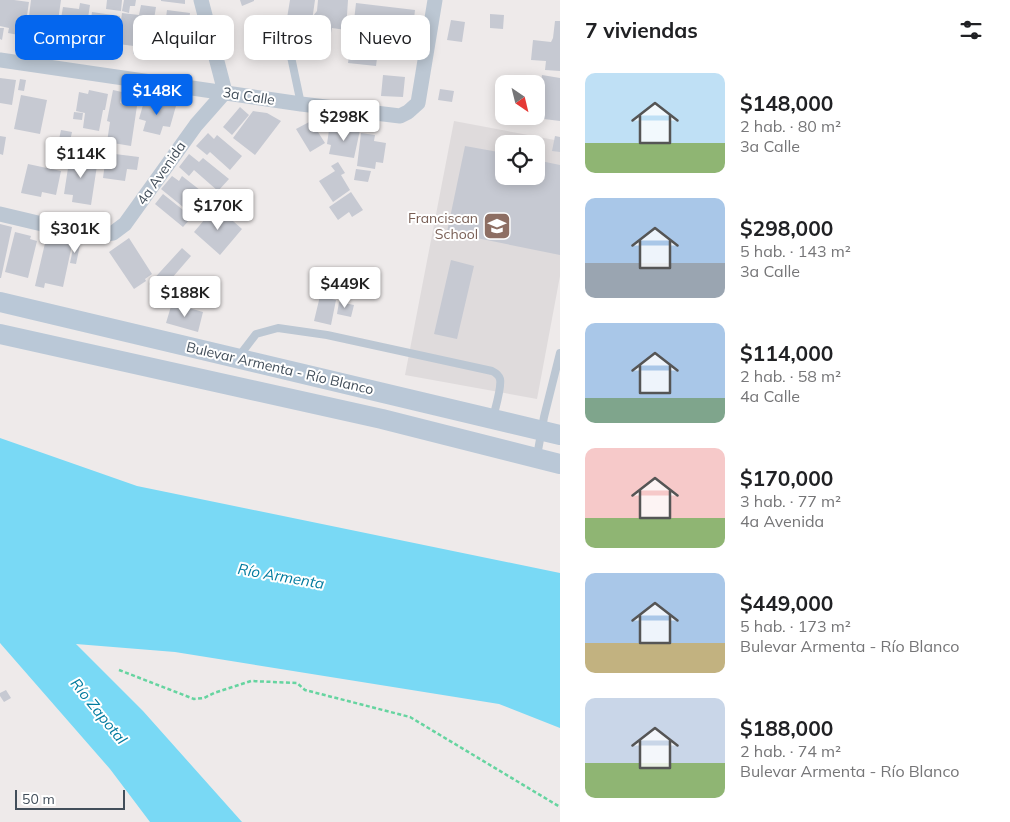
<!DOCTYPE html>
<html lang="es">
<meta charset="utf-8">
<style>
:root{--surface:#fff;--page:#f2f2f2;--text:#202124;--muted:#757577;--accent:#0466ee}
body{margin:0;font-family:Mulish,sans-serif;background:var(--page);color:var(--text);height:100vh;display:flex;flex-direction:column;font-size:19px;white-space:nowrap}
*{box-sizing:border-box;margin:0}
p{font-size:16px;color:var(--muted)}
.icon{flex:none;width:28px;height:28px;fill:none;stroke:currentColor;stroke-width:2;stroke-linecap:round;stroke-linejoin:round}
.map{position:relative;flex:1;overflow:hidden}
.details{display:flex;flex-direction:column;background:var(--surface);width:450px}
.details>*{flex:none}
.hud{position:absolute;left:15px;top:15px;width:470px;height:45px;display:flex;gap:10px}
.needle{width:32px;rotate:145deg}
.fabs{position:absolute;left:495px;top:75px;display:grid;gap:10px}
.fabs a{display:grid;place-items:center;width:50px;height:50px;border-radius:10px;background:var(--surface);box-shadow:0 2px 12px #0003;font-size:25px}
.scale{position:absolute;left:15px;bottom:12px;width:110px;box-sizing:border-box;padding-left:5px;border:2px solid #424e5a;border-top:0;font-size:14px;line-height:18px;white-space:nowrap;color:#424e5a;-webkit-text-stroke:4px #fff;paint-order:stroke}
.price{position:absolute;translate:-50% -42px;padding:0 11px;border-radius:5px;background:#fff;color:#222;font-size:16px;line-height:32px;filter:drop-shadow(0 1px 2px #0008)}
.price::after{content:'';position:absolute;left:50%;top:30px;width:15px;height:11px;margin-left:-8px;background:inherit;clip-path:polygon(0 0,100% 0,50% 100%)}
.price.active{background:var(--accent);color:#fff}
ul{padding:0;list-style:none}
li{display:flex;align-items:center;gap:15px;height:125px;padding:0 25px}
li span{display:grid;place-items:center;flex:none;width:140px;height:100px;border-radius:10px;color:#555}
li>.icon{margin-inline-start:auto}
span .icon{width:60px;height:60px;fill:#fffc;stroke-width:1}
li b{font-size:21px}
h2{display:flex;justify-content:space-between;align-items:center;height:60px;padding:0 25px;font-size:21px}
.tag{padding:0 18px;border-radius:10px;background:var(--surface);box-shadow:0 2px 12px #0003;font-size:18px;line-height:45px}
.tag.active{background:var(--accent);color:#fff}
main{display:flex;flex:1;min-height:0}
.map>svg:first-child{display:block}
.education{fill:#dfdbdc;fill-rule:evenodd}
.water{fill:#79d9f5}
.building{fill:#c6c9d2}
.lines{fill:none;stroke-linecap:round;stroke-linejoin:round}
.path{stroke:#66d4a0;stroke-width:2.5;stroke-dasharray:4 2.5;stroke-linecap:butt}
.service{stroke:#bcc7d3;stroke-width:8}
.minor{stroke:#bcc7d3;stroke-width:15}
.secondary{stroke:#bac8d7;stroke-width:20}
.labels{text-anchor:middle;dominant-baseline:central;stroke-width:4;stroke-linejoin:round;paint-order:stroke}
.street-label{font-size:14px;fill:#424e5a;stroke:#fff}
.education-label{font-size:14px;fill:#785e54;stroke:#fff;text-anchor:end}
.water-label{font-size:15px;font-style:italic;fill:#027b9f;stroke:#fff}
</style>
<main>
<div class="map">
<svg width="560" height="822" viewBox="0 0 560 822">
<rect width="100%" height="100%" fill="#eeeaea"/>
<path class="education" d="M454,121L560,141V276L537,399L405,375ZM504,144H536V176H504Z"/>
<path class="water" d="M0,438L137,486L560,573V728L499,704L175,652L76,644L143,711L242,822H150L110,769L0,643Z"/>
<path class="building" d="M0,0H14L29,2L24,36L8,33L9,28L0,26Z
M31,0H61L56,35L27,31Z
M107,0H122L121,11L106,9Z
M124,0H136L135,6H130L129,13L122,11Z
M161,0H185V4L161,1Z
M240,0H254V1L242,6Z
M290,0H315L311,28L286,24Z
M318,0H348L346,30L332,28L331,33L313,31V16L317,11Z
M80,3L90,5L83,51L72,49L73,39L64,38L65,31L59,30L63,7L79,9Z
M356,3L415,10L412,37L353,30Z
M141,5L156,7L148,56L133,54L134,46L118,44L122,13L139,15Z
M167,10L190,13L188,28L165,25Z
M92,12L120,16L116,47L101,45L100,52L86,50Z
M490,14L504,15L503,29L490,28Z
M451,20L465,22L462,42L447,40Z
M555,21H560V71L545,70L546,61L531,60L533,40L551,42L553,38Z
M156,26L171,28L168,49L152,47Z
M0,28H4L2,40L0,39Z
M42,36L55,38L54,47L41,45Z
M350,48L378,51L376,66L348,63Z
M383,75L405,77L403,97L381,96Z
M542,75L560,78V121L536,118V110Z
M0,78L16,80L12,105L0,103Z
M20,79L26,80L24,91L18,90Z
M440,89L454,91L452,102L438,100Z
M89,90L108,94L105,110H103L99,131L83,128L85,113L76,111L79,92L88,94Z
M113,90L122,92L120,103L137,106L131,146L107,142L110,122L107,121Z
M21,95L47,100L40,134L14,129Z
M145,98L176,106L170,127L163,126L160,135L143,131L146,121L139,119Z
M240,107L249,115L232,135L223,127Z
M253,111L267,113L281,121L255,155L233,138Z
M74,112L83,113L82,120L73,119Z
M311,121L325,143L310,152L296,129Z
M340,126L360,130L354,158L329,154L331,145L327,144L329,130L339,132Z
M61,130L72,132L69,146L58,144Z
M208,133L214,139L217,135L242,156L230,170L210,152L207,155L196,146Z
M361,133L375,135L374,141L386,143L383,163L376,162L375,169L357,166Z
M0,136L6,137L3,155L0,154Z
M555,136L560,137V152L552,151Z
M93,138L102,140L98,155L84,152L85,145L91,146Z
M56,145L70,148L66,168L59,167L62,155L55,153Z
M465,146L504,153V176H536V160L560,165V255L447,232Z
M115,154L139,157L137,170L127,169L125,181L103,178L105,163Z
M189,154L199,162L203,158L229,179L218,191L194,170L189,176L179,167Z
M70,155L98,159L91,205L72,202L73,195L64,194Z
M338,162L345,173L341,175L350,190L333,202L319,181L335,171L331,166Z
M28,164L61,171L56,195L42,192L41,197L21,193Z
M356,169L371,171L368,182L354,180Z
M172,176L179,181L182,176L214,201L199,220L161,189Z
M351,192L363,210L352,217L349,212L338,220L329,207Z
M163,194L192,217L183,227L155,204Z
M216,206L242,229L220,255L194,232Z
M0,224L12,227L1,278H0Z
M15,232L31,236L30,239L37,241L28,278L5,272Z
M129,238L152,274L145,279L146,281L134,289L109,252Z
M46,239L72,245L63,287L45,283L44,288L35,286Z
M74,244L80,245L76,264L70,263Z
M182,248L191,256L159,293L149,284Z
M451,260L474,266L457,339L434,334Z
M320,296L336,300L331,325L314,321Z
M339,302L354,305L351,317L337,314Z
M172,303L203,312L198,332L166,323Z
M6,690L11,698L4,702L0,696V693Z"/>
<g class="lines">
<path class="path" d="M119,670L194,699L204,698L214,693L251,681L297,683L305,690L410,717L560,807"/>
<path class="service" d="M286,33L301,104
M242,359L243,351L256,334L278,328L327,335L492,371C496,373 499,375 500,379C502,387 495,409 493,418
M537,456L544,417L560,353"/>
<path class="minor" d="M0,60L301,104L400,116L408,112L418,103L435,0
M0,214L93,236L113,233L125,224L196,125L225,92L201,0"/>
<path class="secondary" d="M0,302L560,435
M0,334L382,419L560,464"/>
</g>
<defs>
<g id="school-square" transform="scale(1.4375)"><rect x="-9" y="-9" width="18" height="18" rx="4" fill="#8d6e63" stroke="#fff"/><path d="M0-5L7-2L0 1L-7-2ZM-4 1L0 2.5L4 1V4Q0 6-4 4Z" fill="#fff"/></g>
</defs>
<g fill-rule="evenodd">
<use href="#school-square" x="497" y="226"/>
</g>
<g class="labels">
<g class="street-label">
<text transform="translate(249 96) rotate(9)">3a Calle</text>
<text transform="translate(161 173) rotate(-55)">4a Avenida</text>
<text transform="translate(280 368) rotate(13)">Bulevar Armenta - Río Blanco</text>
</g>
<g class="education-label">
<text x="478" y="218">Franciscan<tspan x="478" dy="16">School</tspan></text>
</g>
<g class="water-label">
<text transform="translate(281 576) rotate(10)">Río Armenta</text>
<text transform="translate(99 711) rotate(51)">Río Zapotal</text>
</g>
</g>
</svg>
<div class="fabs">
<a><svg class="needle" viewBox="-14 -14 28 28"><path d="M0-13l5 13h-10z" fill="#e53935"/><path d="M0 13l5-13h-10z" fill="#757577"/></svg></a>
<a><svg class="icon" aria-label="locate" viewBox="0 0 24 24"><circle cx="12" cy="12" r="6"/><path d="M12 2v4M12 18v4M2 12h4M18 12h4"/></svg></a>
</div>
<div class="scale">50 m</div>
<b class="price active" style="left:157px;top:116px">$148K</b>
<b class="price" style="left:344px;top:142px">$298K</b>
<b class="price" style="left:81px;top:179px">$114K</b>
<b class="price" style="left:218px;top:231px">$170K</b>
<b class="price" style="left:75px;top:254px">$301K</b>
<b class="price" style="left:345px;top:309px">$449K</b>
<b class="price" style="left:185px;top:318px">$188K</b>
<div class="hud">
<a class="tag active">Comprar</a>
<a class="tag">Alquilar</a>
<a class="tag">Filtros</a>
<a class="tag">Nuevo</a>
</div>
</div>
<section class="details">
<h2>7 viviendas<svg class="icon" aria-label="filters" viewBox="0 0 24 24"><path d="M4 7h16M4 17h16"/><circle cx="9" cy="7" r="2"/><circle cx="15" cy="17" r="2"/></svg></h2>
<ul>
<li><span style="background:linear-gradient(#bfe0f5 70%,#8fb573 0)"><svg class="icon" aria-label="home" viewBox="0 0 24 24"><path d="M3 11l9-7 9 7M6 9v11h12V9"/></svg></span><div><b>$148,000</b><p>2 hab. · 80 m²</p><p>3a Calle</p></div></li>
<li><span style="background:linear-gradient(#a9c7e8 65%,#9aa5b1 0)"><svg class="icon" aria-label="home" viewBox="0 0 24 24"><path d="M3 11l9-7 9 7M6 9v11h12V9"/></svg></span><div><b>$298,000</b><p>5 hab. · 143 m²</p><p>3a Calle</p></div></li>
<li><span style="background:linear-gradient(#a9c7e8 75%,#7fa58c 0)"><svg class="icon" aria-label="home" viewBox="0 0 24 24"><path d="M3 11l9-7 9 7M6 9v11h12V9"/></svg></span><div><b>$114,000</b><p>2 hab. · 58 m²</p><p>4a Calle</p></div></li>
<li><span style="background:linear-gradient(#f6c9c9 70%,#8fb573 0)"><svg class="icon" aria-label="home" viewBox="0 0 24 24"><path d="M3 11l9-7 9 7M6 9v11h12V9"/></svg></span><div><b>$170,000</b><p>3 hab. · 77 m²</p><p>4a Avenida</p></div></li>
<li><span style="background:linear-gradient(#a9c7e8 70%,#c2b280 0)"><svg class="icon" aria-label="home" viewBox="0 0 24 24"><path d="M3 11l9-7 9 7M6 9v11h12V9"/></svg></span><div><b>$449,000</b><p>5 hab. · 173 m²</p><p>Bulevar Armenta - Río Blanco</p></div></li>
<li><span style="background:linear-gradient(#c9d6e8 65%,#8fb573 0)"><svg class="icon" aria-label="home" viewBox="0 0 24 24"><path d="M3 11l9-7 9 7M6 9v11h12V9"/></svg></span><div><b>$188,000</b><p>2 hab. · 74 m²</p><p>Bulevar Armenta - Río Blanco</p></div></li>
</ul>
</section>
</main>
